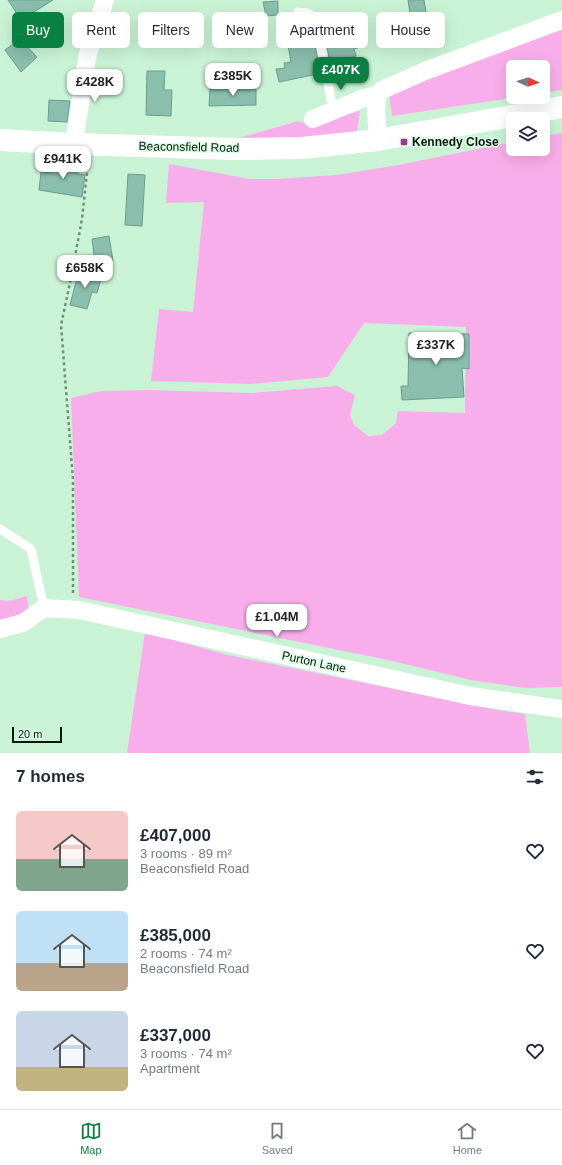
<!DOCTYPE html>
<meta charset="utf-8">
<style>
:root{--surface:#fff;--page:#f6f6f7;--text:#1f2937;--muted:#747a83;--line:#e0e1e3;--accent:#0b8043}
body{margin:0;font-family:Arial,sans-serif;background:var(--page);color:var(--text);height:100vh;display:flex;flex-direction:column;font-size:15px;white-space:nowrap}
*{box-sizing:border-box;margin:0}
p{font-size:13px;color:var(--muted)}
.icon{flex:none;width:22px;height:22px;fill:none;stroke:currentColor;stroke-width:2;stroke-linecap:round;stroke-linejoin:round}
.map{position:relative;height:753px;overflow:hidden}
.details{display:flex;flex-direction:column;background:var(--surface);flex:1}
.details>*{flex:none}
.banner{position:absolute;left:12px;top:12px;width:538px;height:36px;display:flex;gap:8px}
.needle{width:26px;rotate:94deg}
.tools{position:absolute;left:506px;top:60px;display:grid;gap:8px}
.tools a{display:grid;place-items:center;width:44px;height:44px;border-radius:6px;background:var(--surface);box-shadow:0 4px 16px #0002;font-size:20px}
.scale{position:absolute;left:12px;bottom:10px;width:50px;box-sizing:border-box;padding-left:4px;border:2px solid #09180e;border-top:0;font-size:11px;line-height:14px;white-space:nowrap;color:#09180e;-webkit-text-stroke:3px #ddfee6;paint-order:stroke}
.price{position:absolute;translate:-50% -34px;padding:0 9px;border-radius:8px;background:#fff;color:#222;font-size:13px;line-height:26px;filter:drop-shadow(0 1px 2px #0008)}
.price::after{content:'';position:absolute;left:50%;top:24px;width:12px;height:9px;margin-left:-6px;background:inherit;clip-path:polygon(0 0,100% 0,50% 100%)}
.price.on{background:var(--accent);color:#fff}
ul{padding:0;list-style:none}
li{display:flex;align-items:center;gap:12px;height:100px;padding:0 16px}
li span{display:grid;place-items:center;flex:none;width:112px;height:80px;border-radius:6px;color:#555}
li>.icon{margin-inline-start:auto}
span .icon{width:48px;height:48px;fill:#fffc;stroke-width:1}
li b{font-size:17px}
h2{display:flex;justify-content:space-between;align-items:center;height:48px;padding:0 16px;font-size:17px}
.pill{padding:0 14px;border-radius:6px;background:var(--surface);box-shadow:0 4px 16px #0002;font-size:14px;line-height:36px}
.pill.on{background:var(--accent);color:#fff}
.tab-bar{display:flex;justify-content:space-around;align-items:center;height:56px;border-top:1px solid var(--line);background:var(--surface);font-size:11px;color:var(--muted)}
.tab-bar a{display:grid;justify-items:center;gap:2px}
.tab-bar .on{color:var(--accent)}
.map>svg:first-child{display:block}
.green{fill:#f8aeea}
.building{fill:#8abead;stroke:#6b9d8e}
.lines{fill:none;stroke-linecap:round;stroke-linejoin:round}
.path{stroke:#728f7a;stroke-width:2.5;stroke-dasharray:3 3;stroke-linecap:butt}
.service{stroke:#fff;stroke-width:9}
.minor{stroke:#fff;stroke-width:18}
.primary{stroke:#fff;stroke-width:22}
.poi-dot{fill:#a23595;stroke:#ddfee6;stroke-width:1.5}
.labels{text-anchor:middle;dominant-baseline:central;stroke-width:3;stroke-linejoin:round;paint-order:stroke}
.poi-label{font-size:12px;font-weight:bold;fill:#09180e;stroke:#ddfee6;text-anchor:start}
.street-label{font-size:12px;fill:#09180e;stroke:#ddfee6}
</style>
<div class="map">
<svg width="562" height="753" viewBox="0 0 562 753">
<rect width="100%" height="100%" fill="#caf3d5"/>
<path class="green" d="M562,30V90L543,93V67H513V97H518L392,116L389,94L553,31Z
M360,111L357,132L309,138H239L298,121L310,124Z
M562,133V687L525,688L471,680L388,660L79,597L71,398L101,391L149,390L252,393L337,386L355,395L350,415L354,425L368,436L382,435L396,423L398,411L465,413L466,327L364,323L328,377L250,384L151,381L159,309L193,312L204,202L166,203L169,164L250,179H276L336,175L393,166L513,142V149H543V136Z
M27,596L29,614L0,625V600L9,601Z
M145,632L228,655L497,710L525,714L530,753H127Z"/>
<path class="building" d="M8,0H53L21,20Z
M408,0H424L427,18L411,21Z
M278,1V15L266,16L263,2Z
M362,31L366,45L354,49L356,56L330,63L326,42Z
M310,35L312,46L315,45L319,67L317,68L318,74L279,82L276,69L285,68L284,63L291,62L287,39Z
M20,39L37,57L21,72L5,50Z
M147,71H165L164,90H172L171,116L146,115Z
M210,89H256V105L209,106Z
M49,100L70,101L67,122L48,121Z
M54,160L78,164L77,174L85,175L82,197L39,190L41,172L51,173Z
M128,174L145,175L142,226L125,225Z
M109,236L113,261L95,263L92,239Z
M79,270L102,275L97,293L92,292L87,309L70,305Z
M409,333L469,334V369L462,368L464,397L402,400L401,386H408Z"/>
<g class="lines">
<path class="path" d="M73,593V480L61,325L70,283L82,219L88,163"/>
<path class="service" d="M298,12C306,12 311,13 316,20L333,110
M0,529L31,549L44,608"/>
<path class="minor" d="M313,119L364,98L377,95
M378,140L376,110L377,95L382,90L425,71L562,20
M74,144L87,57L105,0
M0,629L23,623L44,608L79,610L470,696L562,709"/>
<path class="primary" d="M0,140L74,144L236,149L302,148L378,140L562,107"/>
</g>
<rect class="poi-dot" x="400" y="138" width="8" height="8" rx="2"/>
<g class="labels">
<g class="poi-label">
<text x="412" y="142">Kennedy Close</text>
</g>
<g class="street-label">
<text transform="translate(189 147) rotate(1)">Beaconsfield Road</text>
<text transform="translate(314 662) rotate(12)">Purton Lane</text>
</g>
</g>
</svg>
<div class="tools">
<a><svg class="needle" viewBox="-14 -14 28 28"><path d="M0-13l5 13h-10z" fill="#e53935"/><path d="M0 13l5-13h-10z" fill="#747a83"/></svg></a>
<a><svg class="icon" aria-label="layers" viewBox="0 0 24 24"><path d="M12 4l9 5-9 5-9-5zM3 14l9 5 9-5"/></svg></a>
</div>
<div class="scale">20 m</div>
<b class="price on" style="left:341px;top:91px">£407K</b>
<b class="price" style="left:233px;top:97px">£385K</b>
<b class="price" style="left:95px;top:103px">£428K</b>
<b class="price" style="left:63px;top:180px">£941K</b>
<b class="price" style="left:85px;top:289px">£658K</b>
<b class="price" style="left:436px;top:366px">£337K</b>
<b class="price" style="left:277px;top:638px">£1.04M</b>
<div class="banner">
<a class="pill on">Buy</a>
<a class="pill">Rent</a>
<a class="pill">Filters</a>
<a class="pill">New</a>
<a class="pill">Apartment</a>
<a class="pill">House</a>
</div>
</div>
<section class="details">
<h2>7 homes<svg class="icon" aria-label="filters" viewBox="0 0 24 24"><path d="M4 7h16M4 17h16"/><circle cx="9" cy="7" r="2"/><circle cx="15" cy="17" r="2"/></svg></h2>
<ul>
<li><span style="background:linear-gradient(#f6c9c9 60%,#7fa58c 0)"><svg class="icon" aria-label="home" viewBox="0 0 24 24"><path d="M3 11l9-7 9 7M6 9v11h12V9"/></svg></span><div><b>£407,000</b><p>3 rooms · 89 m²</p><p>Beaconsfield Road</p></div><svg class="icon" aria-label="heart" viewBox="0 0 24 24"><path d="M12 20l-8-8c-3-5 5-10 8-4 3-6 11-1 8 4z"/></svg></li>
<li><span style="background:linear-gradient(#bfe0f5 65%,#b9a48a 0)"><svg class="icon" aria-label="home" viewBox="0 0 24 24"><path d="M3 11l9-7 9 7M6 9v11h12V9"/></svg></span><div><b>£385,000</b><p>2 rooms · 74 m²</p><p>Beaconsfield Road</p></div><svg class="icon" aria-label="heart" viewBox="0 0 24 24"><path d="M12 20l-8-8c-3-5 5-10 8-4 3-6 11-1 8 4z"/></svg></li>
<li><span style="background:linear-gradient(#c9d6e8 70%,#c2b280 0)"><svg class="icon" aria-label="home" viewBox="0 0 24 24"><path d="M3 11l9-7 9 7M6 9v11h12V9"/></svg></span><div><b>£337,000</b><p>3 rooms · 74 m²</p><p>Apartment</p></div><svg class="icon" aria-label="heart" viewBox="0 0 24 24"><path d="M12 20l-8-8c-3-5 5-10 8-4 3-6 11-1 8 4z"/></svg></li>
</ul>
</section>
<nav class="tab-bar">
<a class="on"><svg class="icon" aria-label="map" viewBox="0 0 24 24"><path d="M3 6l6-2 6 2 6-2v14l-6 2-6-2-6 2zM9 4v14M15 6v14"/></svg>Map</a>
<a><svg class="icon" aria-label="saved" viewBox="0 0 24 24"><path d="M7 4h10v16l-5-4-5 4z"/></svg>Saved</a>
<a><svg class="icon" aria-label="home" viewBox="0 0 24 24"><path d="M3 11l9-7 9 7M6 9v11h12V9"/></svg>Home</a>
</nav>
